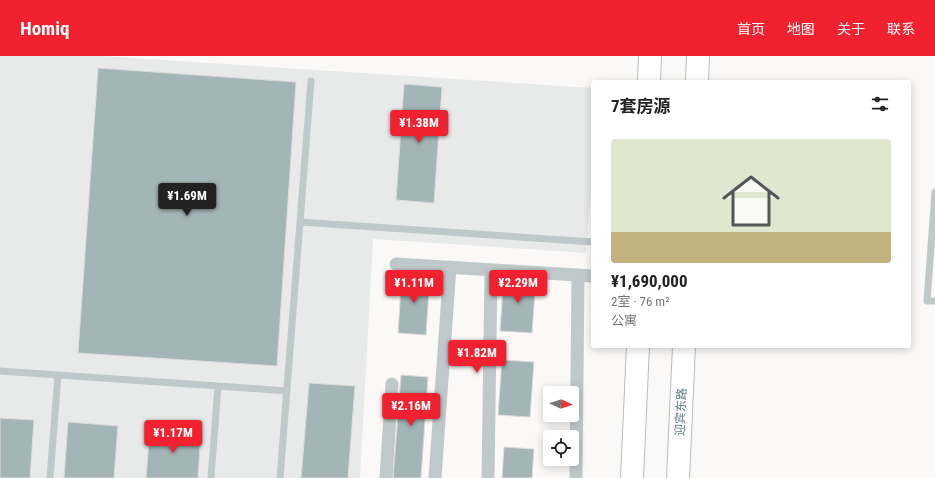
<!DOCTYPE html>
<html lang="zh">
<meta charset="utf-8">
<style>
:root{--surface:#fff;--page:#f6f6f6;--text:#222;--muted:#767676;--accent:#f12130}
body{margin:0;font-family:"Roboto Condensed","Noto Sans SC",sans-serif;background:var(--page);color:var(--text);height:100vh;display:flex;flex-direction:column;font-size:15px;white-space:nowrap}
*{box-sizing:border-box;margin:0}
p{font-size:13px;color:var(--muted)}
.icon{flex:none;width:22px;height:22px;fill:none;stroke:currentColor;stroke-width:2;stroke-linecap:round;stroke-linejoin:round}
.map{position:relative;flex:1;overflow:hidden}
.sheet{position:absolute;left:591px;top:24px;width:320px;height:268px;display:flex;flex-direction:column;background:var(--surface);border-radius:4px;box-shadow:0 2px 10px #0003}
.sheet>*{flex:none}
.needle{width:26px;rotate:94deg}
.buttons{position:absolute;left:543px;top:330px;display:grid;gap:8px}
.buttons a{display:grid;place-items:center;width:36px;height:36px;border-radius:4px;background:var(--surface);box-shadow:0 2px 10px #0003;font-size:20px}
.price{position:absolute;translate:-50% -34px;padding:0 9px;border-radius:4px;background:var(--accent);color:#fff;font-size:13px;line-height:26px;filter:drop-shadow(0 1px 2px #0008)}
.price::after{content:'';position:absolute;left:50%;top:24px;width:12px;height:9px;margin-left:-6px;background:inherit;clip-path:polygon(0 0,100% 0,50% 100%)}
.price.on{background:#222;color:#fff}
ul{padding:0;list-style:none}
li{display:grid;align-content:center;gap:8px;height:212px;padding:0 20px}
li span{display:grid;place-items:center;height:124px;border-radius:4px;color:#555}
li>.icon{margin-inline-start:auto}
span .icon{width:72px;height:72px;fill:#fffc;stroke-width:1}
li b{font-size:17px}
h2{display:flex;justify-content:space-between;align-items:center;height:48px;padding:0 20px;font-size:17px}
header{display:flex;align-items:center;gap:24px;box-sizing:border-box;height:56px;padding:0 20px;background:var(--accent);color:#fff}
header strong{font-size:19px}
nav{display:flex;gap:22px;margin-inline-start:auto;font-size:14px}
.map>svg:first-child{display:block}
.built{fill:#e8e9e9}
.building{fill:#a4b5b7;stroke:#dcdbda}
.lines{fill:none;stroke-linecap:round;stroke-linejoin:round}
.trunk-casing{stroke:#b6bdbf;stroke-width:24}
.service{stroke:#c0c9ca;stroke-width:7}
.minor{stroke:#c0c9ca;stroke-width:13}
.trunk{stroke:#fff;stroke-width:22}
.labels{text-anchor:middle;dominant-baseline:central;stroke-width:4;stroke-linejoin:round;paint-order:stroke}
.street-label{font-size:12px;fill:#5e7a7f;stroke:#fff}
</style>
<header>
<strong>Homiq</strong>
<nav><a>首页</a><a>地图</a><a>关于</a><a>联系</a></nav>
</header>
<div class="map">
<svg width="935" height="422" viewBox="0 0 935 422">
<rect width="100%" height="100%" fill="#faf9f8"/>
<path class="built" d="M0,0H102L593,32V108L586,197L373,183L360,422H0Z"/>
<path class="building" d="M98,12L296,26L277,310L78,297Z
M404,28L442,31L434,147L396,144Z
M402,216L430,218L426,279L398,277Z
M504,219L536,221L532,277L500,275Z
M502,304L534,306L530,361L498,359Z
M401,319L428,321L421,422H393Z
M309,327L355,330L348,422H301Z
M0,362L34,364L30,422H0Z
M68,366L118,370L114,422H64Z
M150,371L201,375L198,422H146Z
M504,391L534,393L532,422H502Z"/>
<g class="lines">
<g class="trunk-casing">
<path id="trunk" d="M649,26L650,0
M697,26L698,0
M632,422L638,290
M678,422L684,290"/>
</g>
<path class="service" d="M935,136L927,245H935
M300,166L593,186
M0,315L218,330
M50,422L58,319
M211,422L218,330L287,335
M280,422L311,25"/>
<path class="minor" d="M396,208L593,220
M386,422L392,328
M435,422L450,211
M488,422L491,214
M576,422L578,219"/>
<use href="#trunk" class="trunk"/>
</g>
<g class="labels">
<g class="street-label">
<text transform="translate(681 356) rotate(-87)">迎宾东路</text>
</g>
</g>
</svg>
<div class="buttons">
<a><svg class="needle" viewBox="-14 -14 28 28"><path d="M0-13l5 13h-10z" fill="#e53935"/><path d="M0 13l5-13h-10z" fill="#767676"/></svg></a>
<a><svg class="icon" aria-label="locate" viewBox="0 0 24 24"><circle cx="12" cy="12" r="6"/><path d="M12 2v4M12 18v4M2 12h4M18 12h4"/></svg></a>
</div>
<b class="price" style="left:419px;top:88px">¥1.38M</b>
<b class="price on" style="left:187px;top:161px">¥1.69M</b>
<b class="price" style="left:414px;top:248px">¥1.11M</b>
<b class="price" style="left:518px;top:248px">¥2.29M</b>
<b class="price" style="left:477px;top:318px">¥1.82M</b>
<b class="price" style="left:411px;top:371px">¥2.16M</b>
<b class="price" style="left:173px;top:398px">¥1.17M</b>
<section class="sheet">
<h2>7套房源<svg class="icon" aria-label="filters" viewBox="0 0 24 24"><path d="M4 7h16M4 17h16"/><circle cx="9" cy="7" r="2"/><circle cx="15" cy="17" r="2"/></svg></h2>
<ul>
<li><span style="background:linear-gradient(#dfe7d0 75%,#c2b280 0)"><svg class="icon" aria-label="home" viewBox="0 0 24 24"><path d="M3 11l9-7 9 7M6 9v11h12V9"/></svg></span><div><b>¥1,690,000</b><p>2室 · 76 m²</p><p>公寓</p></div></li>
</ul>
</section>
</div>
